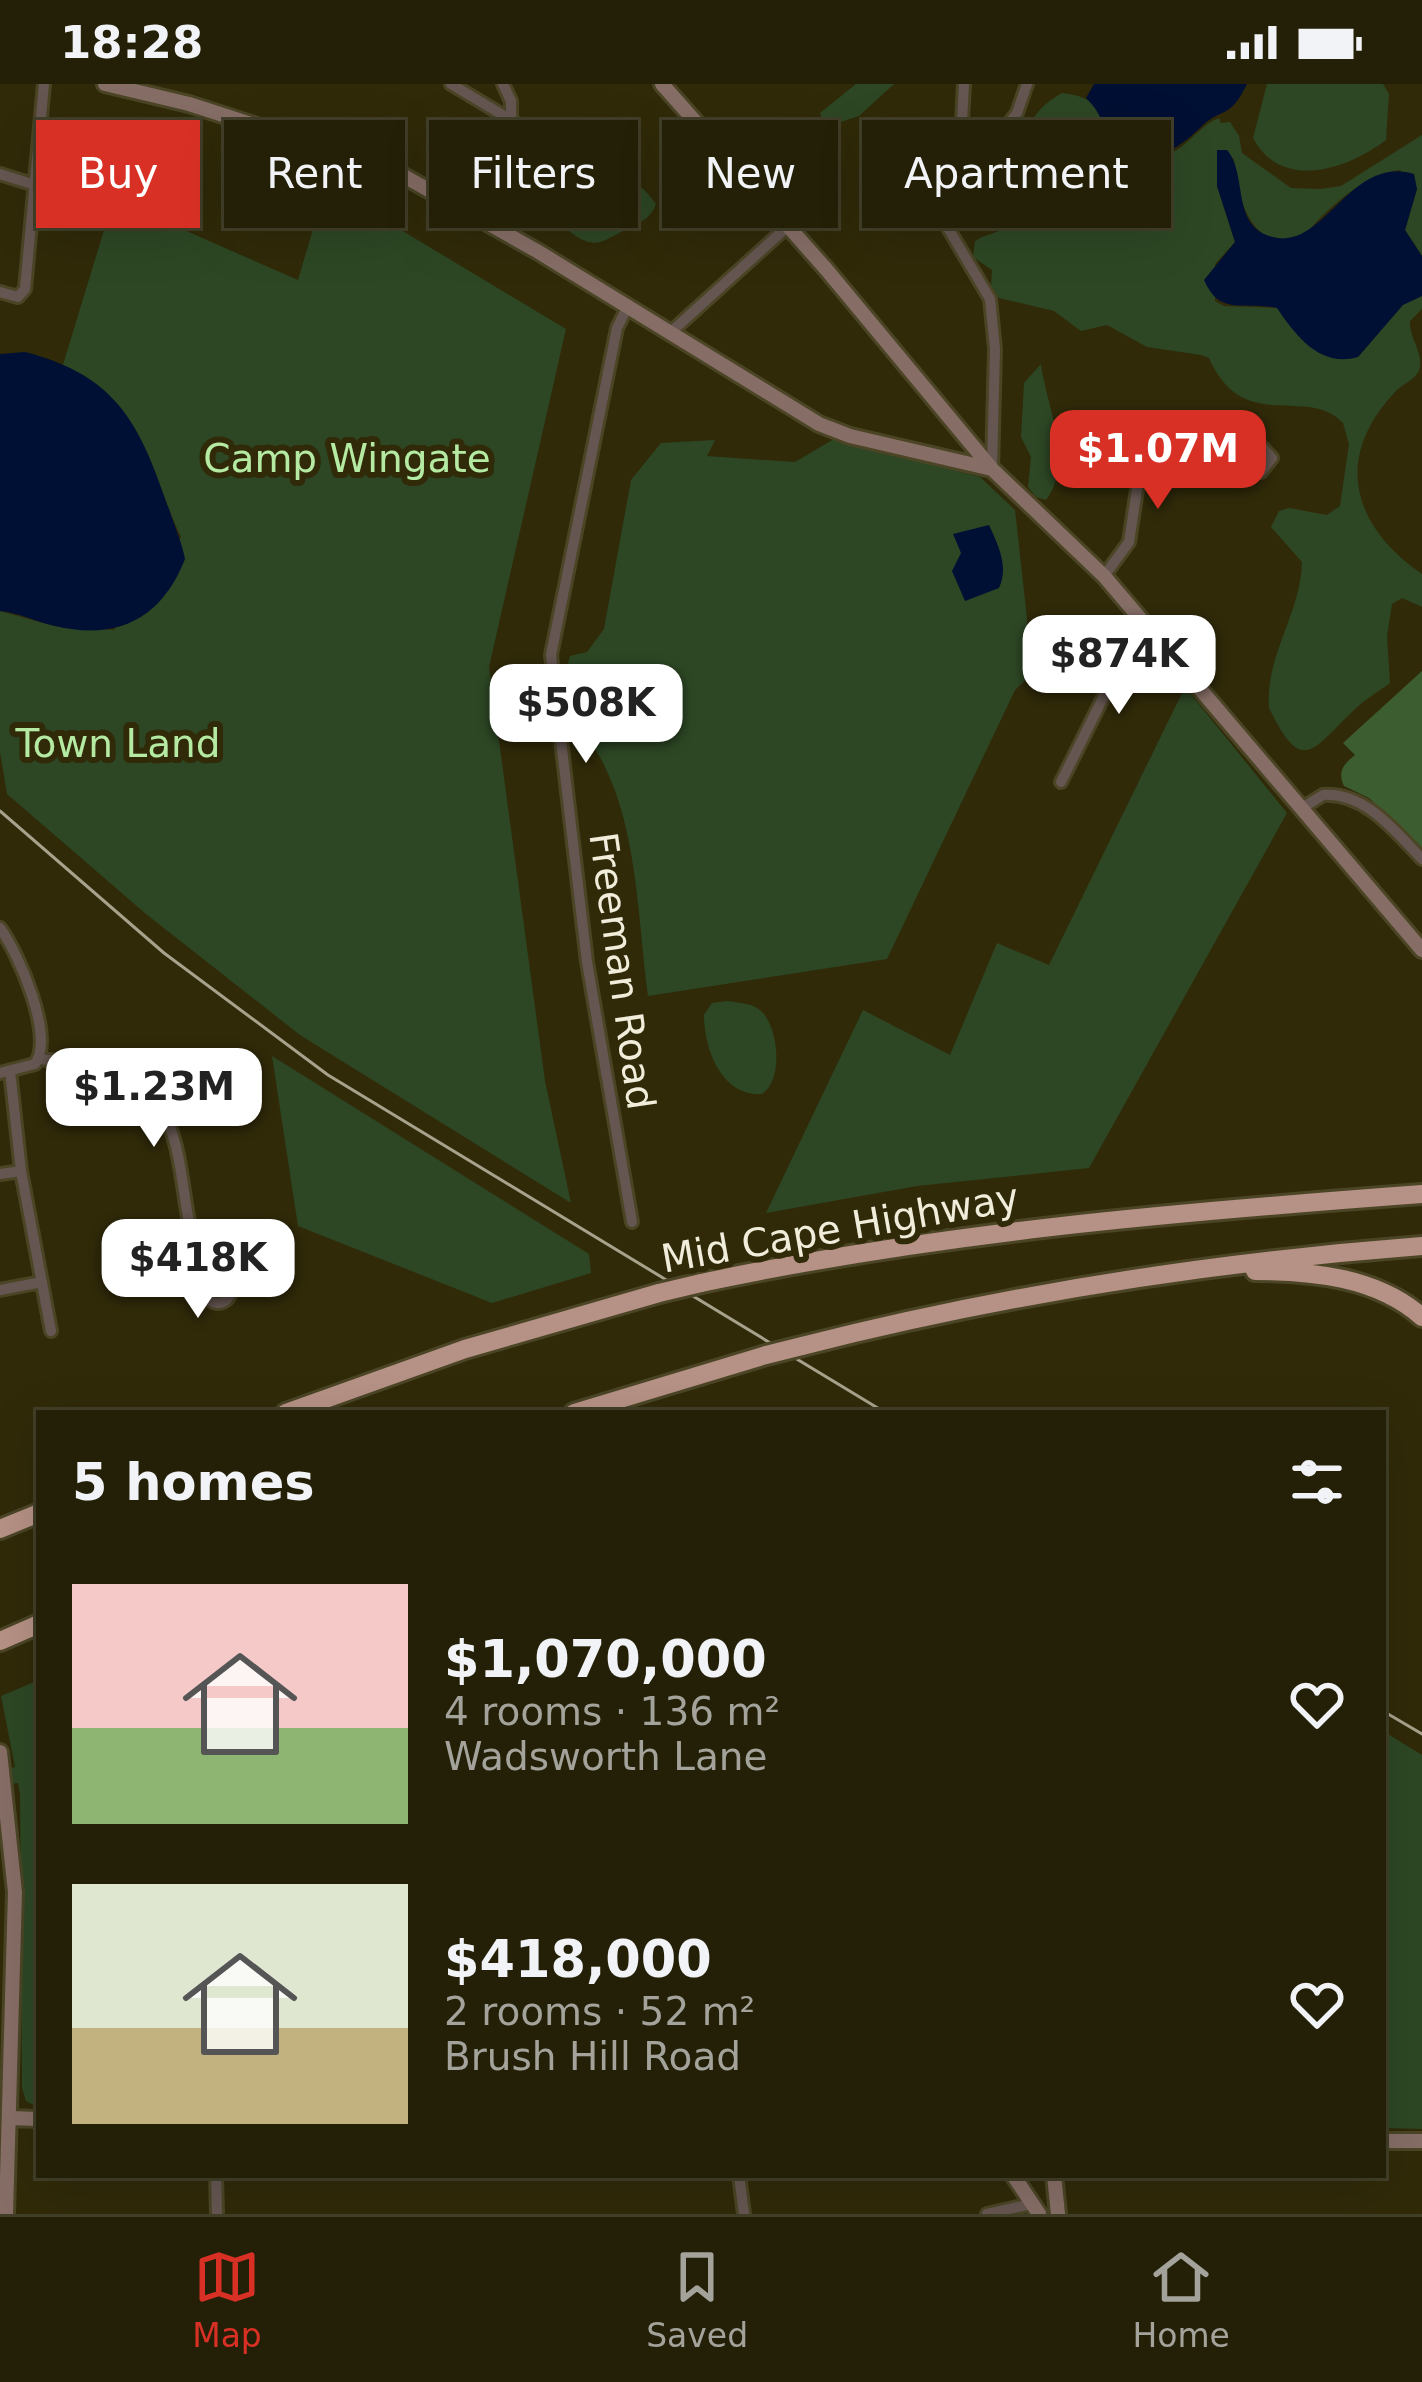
<!DOCTYPE html>
<meta charset="utf-8">
<style>
:root{--surface:#242007;--page:#2c2811;--text:#f1f3f6;--muted:#a3a39b;--line:#413e28;--accent:#d93025}
body{margin:0;font-family:"DejaVu Sans",sans-serif;background:var(--page);color:var(--text);height:100vh;display:flex;flex-direction:column;font-size:45px;white-space:nowrap}
*{box-sizing:border-box;margin:0}
p{font-size:39px;color:var(--muted)}
.icon{flex:none;width:66px;height:66px;fill:none;stroke:currentColor;stroke-width:2;stroke-linecap:round;stroke-linejoin:round}
.map{position:relative;flex:1;overflow:hidden}
.panel{position:absolute;left:36px;top:1326px;width:1350px;height:768px;display:flex;flex-direction:column;background:var(--surface);border-radius:0px;box-shadow:0 12px 48px #0002,0 0 0 3px var(--line)}
.panel>*{flex:none}
.hud{position:absolute;left:36px;top:36px;width:1350px;height:108px;display:flex;gap:24px}
.price{position:absolute;translate:-50% -102px;padding:0 27px;border-radius:24px;background:#fff;color:#222;font-size:39px;line-height:78px;filter:drop-shadow(0 3px 6px #0008)}
.price::after{content:'';position:absolute;left:50%;top:72px;width:36px;height:27px;margin-left:-18px;background:inherit;clip-path:polygon(0 0,100% 0,50% 100%)}
.price.on{background:var(--accent);color:#fff}
ul{padding:0;list-style:none}
li{display:flex;align-items:center;gap:36px;height:300px;padding:0 36px}
li span{display:grid;place-items:center;flex:none;width:336px;height:240px;border-radius:0px;color:#555}
li>.icon{margin-inline-start:auto}
span .icon{width:144px;height:144px;fill:#fffc;stroke-width:1}
li b{font-size:51px}
h2{display:flex;justify-content:space-between;align-items:center;height:144px;padding:0 36px;font-size:51px}
.tag{padding:0 42px;border-radius:0px;background:var(--surface);box-shadow:0 12px 48px #0002,0 0 0 3px var(--line);font-size:42px;line-height:108px}
.tag.on{background:var(--accent);color:#fff}
.status{display:flex;justify-content:space-between;align-items:center;height:84px;padding:0 60px;background:var(--surface);direction:ltr}
.status svg{height:33px;fill:currentColor}
.tabs{display:flex;justify-content:space-around;align-items:center;height:168px;border-top:3px solid var(--line);background:var(--surface);font-size:33px;color:var(--muted)}
.tabs a{display:grid;justify-items:center;gap:6px}
.tabs .on{color:var(--accent)}
.map>svg:first-child{display:block}
.green{fill:#2d4724}
.forest{fill:#3c5d30}
.water{fill:#000f34}
.lines{fill:none;stroke-linecap:round;stroke-linejoin:round}
.street-casing{stroke:#4b4526;stroke-width:16}
.secondary-casing{stroke:#4b4526;stroke-width:20}
.highway-casing{stroke:#4b4526;stroke-width:24}
.street{stroke:#655651;stroke-width:10}
.secondary{stroke:#866e66;stroke-width:14}
.highway{stroke:#b69185;stroke-width:18}
.rail{stroke:#a7a28b;stroke-width:3}
.highway-bridge-casing{stroke:#4b4526;stroke-width:24;stroke-linecap:butt}
.highway-bridge{stroke:#b69185;stroke-width:18}
.labels{text-anchor:middle;dominant-baseline:central;stroke-width:12;stroke-linejoin:round;paint-order:stroke}
.park-label{font-size:39px;fill:#b5eaa3;stroke:#302a09}
.street-label{font-size:39px;fill:#f1eddb;stroke:#302a09}
</style>
<div class="status"><b>18:28</b><svg viewBox="0 0 49 12"><path d="M0 12V9h3v3zM5 12V6h3v6zM10 12V3h3v9zM15 12V0h3v12zM26 1h20v11H26zM47 4h2v5h-2z"/></svg></div>
<div class="map">
<svg width="1422" height="2130" viewBox="0 0 1422 2130">
<rect width="100%" height="100%" fill="#302a09"/>
<path class="green" d="M856,0H894L859,32L825,43L820,29Z
M1267,0H1383L1389,10L1386,56C1348,85 1282,108 1253,54Z
M1062,9C1071,10 1082,12 1089,17C1118,37 1112,87 1166,71C1187,65 1198,42 1219,34L1221,39L1230,38L1239,52L1242,69L1291,104L1321,105L1341,102L1422,51V172L1405,146L1417,105L1400,86C1369,91 1344,111 1321,133C1315,139 1308,149 1301,152C1252,174 1235,108 1234,75L1217,67V102L1235,158L1215,180V217L1224,222L1277,224L1358,273L1403,220L1422,212V225L1410,237C1409,253 1422,267 1420,282C1419,295 1403,299 1395,308C1333,374 1352,442 1422,490V523L1402,514L1392,520L1387,552L1390,599C1377,609 1363,616 1351,629C1312,666 1302,692 1269,624C1265,572 1301,529 1302,478L1271,443L1279,427L1289,424L1327,431L1340,422L1349,360L1343,339C1306,300 1243,352 1209,274L1201,271L1147,263L1107,241L1081,247L1054,227L999,214L991,202L992,186L973,173L975,157C985,150 1000,149 1009,141C1039,116 994,46 1062,9Z
M334,74L390,94L371,128L566,245L489,583L545,997L571,1119L300,951L146,830L7,710L0,668V527L54,542L114,546L181,453C143,371 153,334 62,284L108,133L182,145L298,196Z
M610,90C631,92 644,103 656,120C649,137 641,137 625,146C601,158 595,167 569,147V139L584,135L599,119L593,105L601,93Z
M1041,280C1046,322 1075,378 1046,416L1036,413L1028,403L1031,373L1021,353L1024,299Z
M834,355L980,393L1015,426L1033,589L1015,606L887,875L648,912C638,838 638,751 605,683C589,649 556,613 570,572L587,568L604,545L631,396L661,359L715,356L707,372L795,378Z
M1185,603L1287,729L1089,1084L917,1102L766,1129L863,926L950,971L997,859L1049,881Z
M727,917C739,919 755,919 763,929C779,947 783,997 762,1010C722,1013 704,965 704,931L712,919Z
M272,972L589,1170L591,1189L492,1219L298,1142Z
M39,1596V2024L26,2017L22,2004L20,1710L18,1699L0,1702V1687L15,1683L1,1612Z
M1383,1647L1422,1671V2045L1383,2044Z"/>
<path class="forest" d="M1422,587V764L1369,714L1344,702C1337,687 1344,680 1355,671L1343,659Z"/>
<path class="water" d="M1094,0H1247C1229,37 1222,22 1200,44C1175,68 1139,91 1112,54C1102,40 1100,27 1086,14Z
M1217,66H1227C1249,91 1229,147 1278,154C1326,161 1352,71 1414,90L1417,105L1405,146L1422,172V212L1403,221L1358,273C1320,284 1296,252 1277,224C1244,217 1220,233 1204,196L1235,158L1217,102Z
M25,268C122,293 141,345 171,431C176,446 182,459 185,475C162,534 118,557 55,542C36,538 20,529 0,527V270Z
M989,441C998,461 1009,482 999,504L965,517L952,487L961,469L953,450Z"/>
<g class="lines">
<g class="street-casing">
<path id="street" d="M451,0L539,53
M964,0L961,56L948,112V144L990,215L995,265L992,385
M961,56L1003,47L1017,29L1027,0
M0,90L35,101
M478,133L511,34V17L503,0
M0,208L18,213L25,205L44,0
M628,222L617,244L551,571L587,878L632,1138
M671,248L788,142
M1104,492L1129,458L1138,399L1148,382L1176,367L1233,373L1262,363L1272,374L1261,388L1247,385L1233,373
M1061,698L1129,562L1146,544
M1302,724L1323,711C1365,708 1396,748 1422,775
M0,844C19,870 55,953 35,980L0,989
M40,975C65,979 90,976 114,985C203,1019 168,1132 209,1196
M10,987L21,1087L51,1247
M0,1090L21,1087
M205 1206a13 13 0 1 1 26 0a13 13 0 1 1-26 0Z
M0,1206L42,1198
M216,2091L217,2130
M739,2091L744,2130
M987,2130L1031,2120"/>
</g>
<g class="secondary-casing">
<path id="secondary" d="M105,0L189,20L393,86L537,167L819,340L850,352L992,385
M662,0L826,185L992,385L1104,492L1422,866
M0,1668L15,1808L6,2130
M9,2034L39,2035
M1383,2057H1422
M1013,2091L1039,2130
M1054,2091L1058,2130"/>
</g>
<g class="highway-casing">
<path id="highway" d="M1255,1187C1312,1187 1377,1193 1422,1233
M701,1199C940,1148 1179,1128 1422,1110
M802,1262C1006,1210 1212,1178 1422,1162
M286,1329L465,1265L659,1209
M574,1329L766,1271
M0,1445L39,1429
M0,1557L39,1540"/>
</g>
<use href="#street" class="street"/>
<use href="#secondary" class="secondary"/>
<use href="#highway" class="highway"/>
<path class="rail" d="M0,727L164,869L328,991L886,1329
M1383,1627L1422,1650"/>
<g class="highway-bridge-casing">
<path id="highway-bridge" d="M659,1209L701,1199
M766,1271L802,1262"/>
</g>
<use href="#highway-bridge" class="highway-bridge"/>
</g>
<g class="labels">
<g class="park-label">
<text x="347" y="374">Camp Wingate</text>
<text x="118" y="659">Town Land</text>
</g>
<g class="street-label">
<text transform="translate(622 887) rotate(82)">Freeman Road</text>
<text transform="translate(840 1144) rotate(-10)">Mid Cape Highway</text>
</g>
</g>
</svg>
<b class="price on" style="left:1158px;top:428px">$1.07M</b>
<b class="price" style="left:1119px;top:633px">$874K</b>
<b class="price" style="left:586px;top:682px">$508K</b>
<b class="price" style="left:154px;top:1066px">$1.23M</b>
<b class="price" style="left:198px;top:1237px">$418K</b>
<div class="hud">
<a class="tag on">Buy</a>
<a class="tag">Rent</a>
<a class="tag">Filters</a>
<a class="tag">New</a>
<a class="tag">Apartment</a>
</div>
<section class="panel">
<h2>5 homes<svg class="icon" aria-label="filters" viewBox="0 0 24 24"><path d="M4 7h16M4 17h16"/><circle cx="9" cy="7" r="2"/><circle cx="15" cy="17" r="2"/></svg></h2>
<ul>
<li><span style="background:linear-gradient(#f6c9c9 60%,#8fb573 0)"><svg class="icon" aria-label="home" viewBox="0 0 24 24"><path d="M3 11l9-7 9 7M6 9v11h12V9"/></svg></span><div><b>$1,070,000</b><p>4 rooms · 136 m²</p><p>Wadsworth Lane</p></div><svg class="icon" aria-label="heart" viewBox="0 0 24 24"><path d="M12 20l-8-8c-3-5 5-10 8-4 3-6 11-1 8 4z"/></svg></li>
<li><span style="background:linear-gradient(#dfe7d0 60%,#c2b280 0)"><svg class="icon" aria-label="home" viewBox="0 0 24 24"><path d="M3 11l9-7 9 7M6 9v11h12V9"/></svg></span><div><b>$418,000</b><p>2 rooms · 52 m²</p><p>Brush Hill Road</p></div><svg class="icon" aria-label="heart" viewBox="0 0 24 24"><path d="M12 20l-8-8c-3-5 5-10 8-4 3-6 11-1 8 4z"/></svg></li>
</ul>
</section>
</div>
<nav class="tabs">
<a class="on"><svg class="icon" aria-label="map" viewBox="0 0 24 24"><path d="M3 6l6-2 6 2 6-2v14l-6 2-6-2-6 2zM9 4v14M15 6v14"/></svg>Map</a>
<a><svg class="icon" aria-label="saved" viewBox="0 0 24 24"><path d="M7 4h10v16l-5-4-5 4z"/></svg>Saved</a>
<a><svg class="icon" aria-label="home" viewBox="0 0 24 24"><path d="M3 11l9-7 9 7M6 9v11h12V9"/></svg>Home</a>
</nav>
